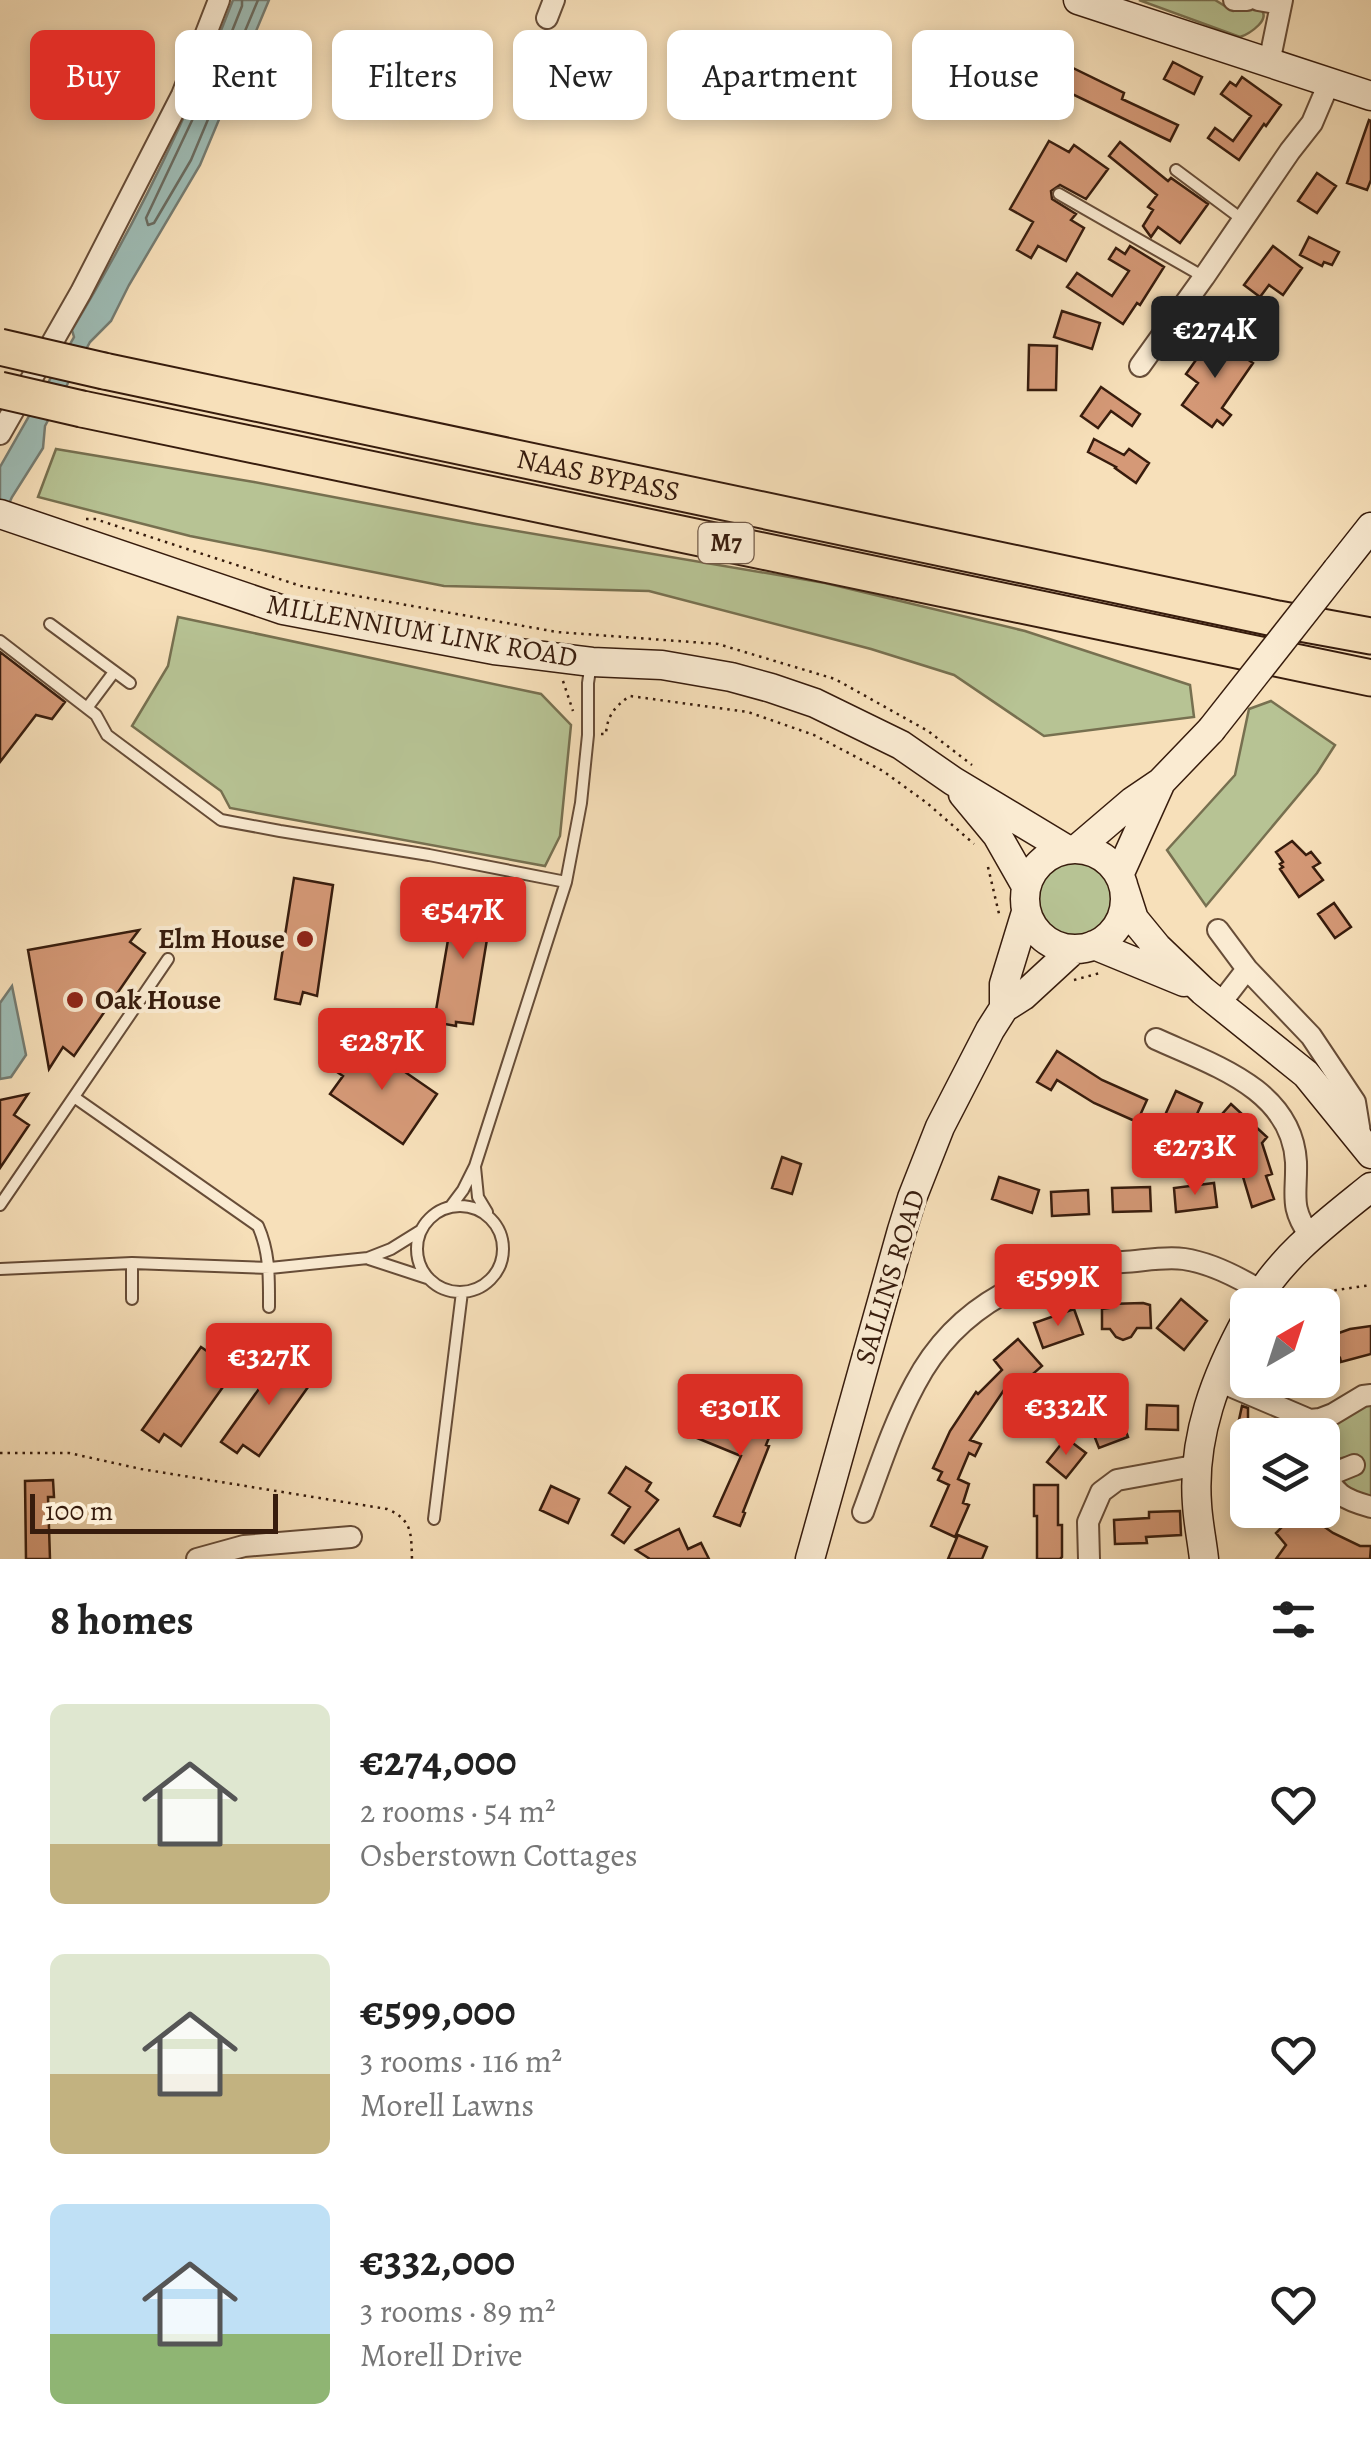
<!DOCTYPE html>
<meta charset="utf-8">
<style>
:root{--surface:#fff;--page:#f6f6f6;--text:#222;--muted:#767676;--accent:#d93025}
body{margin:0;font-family:Alegreya,serif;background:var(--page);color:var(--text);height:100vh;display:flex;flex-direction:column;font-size:38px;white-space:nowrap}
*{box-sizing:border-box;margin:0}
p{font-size:32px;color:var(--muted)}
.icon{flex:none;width:55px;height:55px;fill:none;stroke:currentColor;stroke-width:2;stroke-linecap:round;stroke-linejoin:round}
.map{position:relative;height:1559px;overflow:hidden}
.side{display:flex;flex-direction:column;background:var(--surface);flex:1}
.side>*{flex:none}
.top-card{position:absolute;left:30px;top:30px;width:1312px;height:90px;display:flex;gap:20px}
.needle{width:65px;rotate:39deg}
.fabs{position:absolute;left:1230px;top:1288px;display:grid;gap:20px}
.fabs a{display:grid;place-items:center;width:110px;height:110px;border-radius:15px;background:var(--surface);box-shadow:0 5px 15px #0003;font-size:50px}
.scale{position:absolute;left:30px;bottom:25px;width:248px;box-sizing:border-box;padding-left:10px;border:5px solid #371c0d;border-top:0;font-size:28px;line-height:35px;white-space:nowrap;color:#371c0d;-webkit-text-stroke:8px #faebd2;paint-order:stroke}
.price{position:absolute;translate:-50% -85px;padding:0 22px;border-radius:10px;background:var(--accent);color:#fff;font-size:32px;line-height:65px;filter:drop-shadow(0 2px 5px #0008)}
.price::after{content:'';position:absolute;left:50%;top:60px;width:30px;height:22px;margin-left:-15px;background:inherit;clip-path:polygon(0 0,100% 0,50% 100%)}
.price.selected{background:#222;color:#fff}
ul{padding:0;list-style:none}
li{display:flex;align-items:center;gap:30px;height:250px;padding:0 50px}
li span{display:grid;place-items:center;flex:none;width:280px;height:200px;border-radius:15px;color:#555}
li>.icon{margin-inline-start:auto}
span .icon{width:120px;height:120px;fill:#fffc;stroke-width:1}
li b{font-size:42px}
h2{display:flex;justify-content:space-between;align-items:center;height:120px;padding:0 50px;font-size:42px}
.chip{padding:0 35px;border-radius:15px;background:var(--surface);box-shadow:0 5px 15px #0003;font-size:35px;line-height:90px}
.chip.selected{background:var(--accent);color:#fff}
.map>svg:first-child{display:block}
.green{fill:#b7c394;stroke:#777050;stroke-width:2.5}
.water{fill:#9ebcb5;stroke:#757c72;stroke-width:2.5}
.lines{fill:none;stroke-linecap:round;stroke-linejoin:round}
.shore{stroke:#6a6c61;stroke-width:2.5}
.building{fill:#d59977;stroke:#371c0d;stroke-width:2.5}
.lane-casing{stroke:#674d38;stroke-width:14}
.street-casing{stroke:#674d38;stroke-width:24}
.secondary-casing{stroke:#371c0d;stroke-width:31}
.highway-casing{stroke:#371c0d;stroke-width:39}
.path{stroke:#371c0d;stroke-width:2.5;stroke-dasharray:2.5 5;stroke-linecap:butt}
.lane{stroke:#faebd2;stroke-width:10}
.street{stroke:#faebd2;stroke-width:20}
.secondary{stroke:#faebd2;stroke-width:28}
.highway{stroke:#f7e0ba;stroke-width:35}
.secondary-bridge-casing{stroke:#371c0d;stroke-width:31;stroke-linecap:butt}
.highway-bridge-casing{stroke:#371c0d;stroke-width:39;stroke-linecap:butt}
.secondary-bridge{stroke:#faebd2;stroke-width:28}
.highway-bridge{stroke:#f7e0ba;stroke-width:35}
.poi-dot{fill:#8f2418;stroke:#faebd2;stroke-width:4}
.labels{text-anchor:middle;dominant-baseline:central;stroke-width:8;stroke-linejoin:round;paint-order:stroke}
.shield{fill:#faebd2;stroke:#725a48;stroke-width:2.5}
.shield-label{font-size:25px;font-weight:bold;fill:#371c0d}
.street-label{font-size:28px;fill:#371c0d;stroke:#faebd2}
.poi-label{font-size:28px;font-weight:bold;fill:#371c0d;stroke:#faebd2;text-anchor:end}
</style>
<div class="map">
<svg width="1371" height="1559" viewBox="0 0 1371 1559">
<rect width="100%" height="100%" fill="#f7e0ba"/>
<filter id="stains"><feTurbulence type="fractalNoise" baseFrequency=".002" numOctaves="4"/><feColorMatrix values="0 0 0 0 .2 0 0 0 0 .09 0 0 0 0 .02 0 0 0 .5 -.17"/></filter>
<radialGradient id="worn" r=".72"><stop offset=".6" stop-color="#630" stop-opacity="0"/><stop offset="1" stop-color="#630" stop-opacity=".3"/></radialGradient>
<path class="green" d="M1139,0H1215L1233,11C1239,9 1252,3 1258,7C1275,18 1249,34 1240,37Z
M56,449L254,482L476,524L825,583L1025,631L1190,685L1194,717L1044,736L954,675L871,649L649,591L444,586L190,536L38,497Z
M178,617L541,694L571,725L560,836L545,866L230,808L221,791L132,726L168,666Z
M1271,701L1335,745L1317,773L1206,906L1167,850L1235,775L1249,709Z
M1035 899a40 40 0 1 1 80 0a40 40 0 1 1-80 0Z
M1371,1403V1499L1351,1491L1343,1481L1348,1474L1359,1469L1357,1455L1332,1460L1323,1455L1322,1435H1319L1320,1429Z"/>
<path class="water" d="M233,0H269L200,165L129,285L111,321L90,342L45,426L43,448L12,497L0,523V467L74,337L72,330C135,225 189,114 233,0Z
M12,986L26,1055L11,1077L0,1079V1003Z"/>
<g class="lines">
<path class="shore" d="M242,0V6L221,59L146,218L148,225L154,223L191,160L258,0"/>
</g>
<path class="building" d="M1034,49L1124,93L1122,99L1178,125L1170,141L1024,71Z
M1173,62L1202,77L1194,94L1164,79Z
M1242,77L1281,105L1266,126L1264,124L1239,160L1208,138L1215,128L1233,141L1251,116L1221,94L1230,82L1236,86Z
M1369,120L1371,121V180L1367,190L1347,183Z
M1049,141L1069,152L1074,145L1108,169L1086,199L1060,185L1051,191L1052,199L1076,214L1071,220L1084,228L1066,261L1038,246L1031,258L1017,250L1033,222L1010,209Z
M1120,142L1168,181L1171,178L1208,204L1180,243L1158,227L1151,237L1143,226L1153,210L1148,207L1157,195L1109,156Z
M1317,173L1336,186L1317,213L1298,201Z
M1309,237L1339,252L1332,265L1324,262L1322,266L1300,255Z
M1130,246L1164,267L1140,305L1137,303L1123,324L1067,287L1077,273L1112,296L1129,271L1109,259L1116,248L1125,254Z
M1273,246L1302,268L1283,295L1269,285L1260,297L1244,285Z
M1062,311L1100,323L1092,349L1054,337Z
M1213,336L1253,363L1222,408L1231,415L1223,425L1217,420L1212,427L1182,405L1198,383L1186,374Z
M1029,345L1057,346L1056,390H1028Z
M1101,387L1140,414L1132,426L1111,411L1098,428L1081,416Z
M1094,439L1124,455L1129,449L1149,463L1136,483L1115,468L1116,467L1088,452Z
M0,652L65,702L52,719L36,715L0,762Z
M1292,841L1306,855L1311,852L1320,863L1313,867L1323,880L1299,897L1280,869L1283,867L1280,864L1283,862L1276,852Z
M294,878L333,885L317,996L303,992L300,1004L275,999Z
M456,893L477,896L475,906L492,909L473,1024L456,1022V1026L434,1022Z
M1334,903L1351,927L1335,938L1318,914Z
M139,930L130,942L145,953L74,1056L63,1047L49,1069L28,950Z
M363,1043L437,1094L403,1144L330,1094L343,1076L334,1070L345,1054L353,1059Z
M1057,1051L1102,1080L1147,1100L1137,1122L1094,1103L1057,1080L1051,1090L1037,1082Z
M1176,1091L1202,1103L1192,1125L1166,1113Z
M28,1094L14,1115L29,1125L0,1168V1100Z
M1231,1104L1267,1137L1262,1143L1272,1174L1266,1176L1274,1199L1252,1207L1238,1160L1252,1155L1215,1122Z
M782,1157L801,1164L792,1194L772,1188Z
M999,1177L1039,1190L1032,1213L992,1199Z
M1214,1183L1217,1207L1176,1212L1174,1188Z
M1150,1187L1151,1211L1113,1212L1112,1188Z
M1088,1190L1089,1214L1052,1216L1051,1192Z
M1181,1299L1207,1321L1184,1350L1157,1328Z
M1143,1303L1150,1305L1151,1328H1137L1131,1337L1123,1340L1116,1337L1110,1329H1102V1309L1109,1308V1304Z
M1074,1309L1083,1334L1043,1348L1034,1323Z
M1371,1326V1354L1341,1362L1340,1358L1322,1366V1339L1350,1329Z
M1018,1339L1042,1366L1009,1395L1004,1390L970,1440L981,1444L975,1456L969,1453L958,1479L969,1484L963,1503L969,1505L955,1537L931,1526L949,1485L938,1480L942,1472L933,1468L950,1431L976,1392L978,1394L1002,1370L994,1360Z
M201,1347L220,1360L226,1352L240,1363L181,1446L164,1434L159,1442L142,1430Z
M281,1358L299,1371L304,1363L318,1373L259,1456L243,1445L237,1453L221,1442Z
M1147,1405L1178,1406V1430L1146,1429Z
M1242,1406L1248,1408V1455L1232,1452Z
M757,1409L777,1418L766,1445L769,1446L743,1512L745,1513L740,1526L714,1516L741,1456L697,1438L703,1422L723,1429L727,1418L750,1427Z
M1120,1414L1128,1437L1099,1448L1090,1425Z
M1066,1438L1086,1453L1066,1478L1047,1462Z
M626,1467L651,1483L646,1491L658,1500L624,1543L612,1535L630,1507L609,1493Z
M53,1480L54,1497H48L50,1559H26L25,1481Z
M1034,1485H1058V1525H1062V1557L1060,1559H1037V1516H1034Z
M551,1486L579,1499L568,1523L540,1510Z
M1292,1510H1305L1312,1518L1333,1533L1360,1546H1371L1370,1559H1276L1286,1545L1276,1533L1282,1527L1278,1522Z
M1180,1511L1181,1535L1146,1537L1147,1543L1115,1544L1114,1520L1149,1518V1512Z
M679,1529L688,1549L701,1543L709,1559H650L636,1550Z
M958,1535L987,1547L982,1559H948Z"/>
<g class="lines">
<g class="lane-casing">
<path id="lane" d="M1176,170L1243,220
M1059,194L1204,277
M50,624L130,683
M0,641L96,715L107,735L221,820L280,831L429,855L566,882
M87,708L114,672
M74,1097L258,1226C270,1253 269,1278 269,1307
M475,1167L478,1197L487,1212
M0,1205L168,959
M417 1249a43 43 0 1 1 86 0a43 43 0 1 1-86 0Z
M451,1206L463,1190L475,1166L566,882L581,803L588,735V683L591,663
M369,1259L427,1278
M0,1269L132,1263L270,1268L368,1258L391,1249L420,1231
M132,1299V1263
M434,1519L462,1292"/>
</g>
<g class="street-casing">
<path id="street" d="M1234,0H1247
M1258,0L1281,4
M547,18L554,0
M1269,63L1282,0
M1140,366L1204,277L1290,151L1312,123L1329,83
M0,434L81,292L182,95L219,0
M1218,930L1247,969L1311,1036L1355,1102L1361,1139
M1220,1004L1247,969
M1156,1039C1213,1065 1292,1089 1296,1162C1297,1196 1289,1206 1310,1236
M1216,1380L1310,1420L1320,1419L1333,1414L1363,1396L1371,1395
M1322,1468C1335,1495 1343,1499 1371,1507
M1327,1476L1354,1465
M863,1512C879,1469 893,1425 915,1384C957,1304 1035,1266 1123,1262C1142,1261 1165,1256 1184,1259C1211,1263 1238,1277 1261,1291
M197,1559L244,1546L351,1537
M1089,1559L1088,1522L1101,1492L1117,1480L1199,1465"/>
</g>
<g class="secondary-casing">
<path id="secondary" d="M1078,0L1371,96
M0,514L283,610L494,650L592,662L662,665L731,677L771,688L815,703L901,745L953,781L1066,849
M1337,570L1371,527
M963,794L997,835L1026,886
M1078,848L1133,801L1161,782L1211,730
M1025 899a50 50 0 1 1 100 0a50 50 0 1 1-100 0Z
M1119,875L1161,782
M1124,888L1134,919L1157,947L1203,991L1306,1074L1371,1154
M1094,945L1184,982
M1004,1008V984L1026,912
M1254,1305C1280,1257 1329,1221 1371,1187
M810,1559L902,1230L912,1198L940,1127L990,1030L1004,1008L1023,996L1074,949
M1204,1559C1202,1541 1198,1522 1197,1504C1192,1437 1216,1375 1248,1317"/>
</g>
<g class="highway-casing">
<g id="highway">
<path id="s1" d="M104,371L1278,619L1371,636"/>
<path d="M82,409L1371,678"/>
</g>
</g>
<path class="path" d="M86,519H95L301,586L557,632L718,644L835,679L928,731L972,765
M563,681L573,711
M601,734H606C607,716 615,706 630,696L748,712L814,735L883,771L927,803L974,844
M988,867L1000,918
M1074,980L1100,973
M1284,1301L1288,1297L1371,1285
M0,1453H69L141,1469L387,1509C413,1520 411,1534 412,1559"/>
<use href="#lane" class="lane"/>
<use href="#street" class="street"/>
<use href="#secondary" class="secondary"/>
<use href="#highway" class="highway"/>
<g class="secondary-bridge-casing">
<path id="secondary-bridge" d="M1211,730L1337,570"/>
</g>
<g class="highway-bridge-casing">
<path id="highway-bridge" d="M0,347L104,371
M0,390L82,409"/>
</g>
<use href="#secondary-bridge" class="secondary-bridge"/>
<use href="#highway-bridge" class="highway-bridge"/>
</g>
<g class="poi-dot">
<circle cx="305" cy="939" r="10"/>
<circle cx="75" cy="1000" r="10"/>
</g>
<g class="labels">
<rect class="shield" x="698.5" y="523" width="55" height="40" rx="8"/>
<g class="shield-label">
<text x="726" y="543">M7</text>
</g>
<g class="street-label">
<text stroke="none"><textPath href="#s1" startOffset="505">NAAS BYPASS</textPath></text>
<text transform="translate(422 631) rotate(10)">MILLENNIUM LINK ROAD</text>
<text transform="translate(890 1277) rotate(-73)">SALLINS ROAD</text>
</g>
<g class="poi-label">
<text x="285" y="939">Elm House</text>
<text x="95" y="1000" text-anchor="start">Oak House</text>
</g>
</g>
<rect width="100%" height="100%" filter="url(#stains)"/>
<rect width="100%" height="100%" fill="url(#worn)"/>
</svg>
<div class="fabs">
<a><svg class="needle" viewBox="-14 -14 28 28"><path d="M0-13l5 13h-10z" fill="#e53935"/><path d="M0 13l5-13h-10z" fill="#767676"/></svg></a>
<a><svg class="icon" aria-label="layers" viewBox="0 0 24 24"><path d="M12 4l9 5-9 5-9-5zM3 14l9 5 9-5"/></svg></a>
</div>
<div class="scale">100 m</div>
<b class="price selected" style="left:1215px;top:381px">€274K</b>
<b class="price" style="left:463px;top:962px">€547K</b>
<b class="price" style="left:382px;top:1093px">€287K</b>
<b class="price" style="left:1195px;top:1198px">€273K</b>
<b class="price" style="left:1058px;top:1329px">€599K</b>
<b class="price" style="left:269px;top:1408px">€327K</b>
<b class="price" style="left:1066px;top:1458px">€332K</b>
<b class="price" style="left:740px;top:1459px">€301K</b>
<div class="top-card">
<a class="chip selected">Buy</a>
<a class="chip">Rent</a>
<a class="chip">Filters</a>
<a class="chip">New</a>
<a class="chip">Apartment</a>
<a class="chip">House</a>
</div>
</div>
<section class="side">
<h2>8 homes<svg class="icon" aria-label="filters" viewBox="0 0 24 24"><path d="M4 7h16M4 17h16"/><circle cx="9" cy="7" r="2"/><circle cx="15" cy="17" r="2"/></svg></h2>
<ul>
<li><span style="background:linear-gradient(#dfe7d0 70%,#c2b280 0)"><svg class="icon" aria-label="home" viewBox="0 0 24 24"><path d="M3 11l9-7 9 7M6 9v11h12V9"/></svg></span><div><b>€274,000</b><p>2 rooms · 54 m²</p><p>Osberstown Cottages</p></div><svg class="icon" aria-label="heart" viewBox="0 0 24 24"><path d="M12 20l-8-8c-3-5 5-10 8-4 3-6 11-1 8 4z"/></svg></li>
<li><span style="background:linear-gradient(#dfe7d0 60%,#c2b280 0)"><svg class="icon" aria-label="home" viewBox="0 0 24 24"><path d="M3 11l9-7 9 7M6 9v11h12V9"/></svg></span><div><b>€599,000</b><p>3 rooms · 116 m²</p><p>Morell Lawns</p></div><svg class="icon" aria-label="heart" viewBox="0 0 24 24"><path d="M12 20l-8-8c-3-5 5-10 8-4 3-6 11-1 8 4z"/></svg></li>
<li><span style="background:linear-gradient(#bfe0f5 65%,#8fb573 0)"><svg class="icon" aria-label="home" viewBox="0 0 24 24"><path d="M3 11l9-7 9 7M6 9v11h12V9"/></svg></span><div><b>€332,000</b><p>3 rooms · 89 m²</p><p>Morell Drive</p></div><svg class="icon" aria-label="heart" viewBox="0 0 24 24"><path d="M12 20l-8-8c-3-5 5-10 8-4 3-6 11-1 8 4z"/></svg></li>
</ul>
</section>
